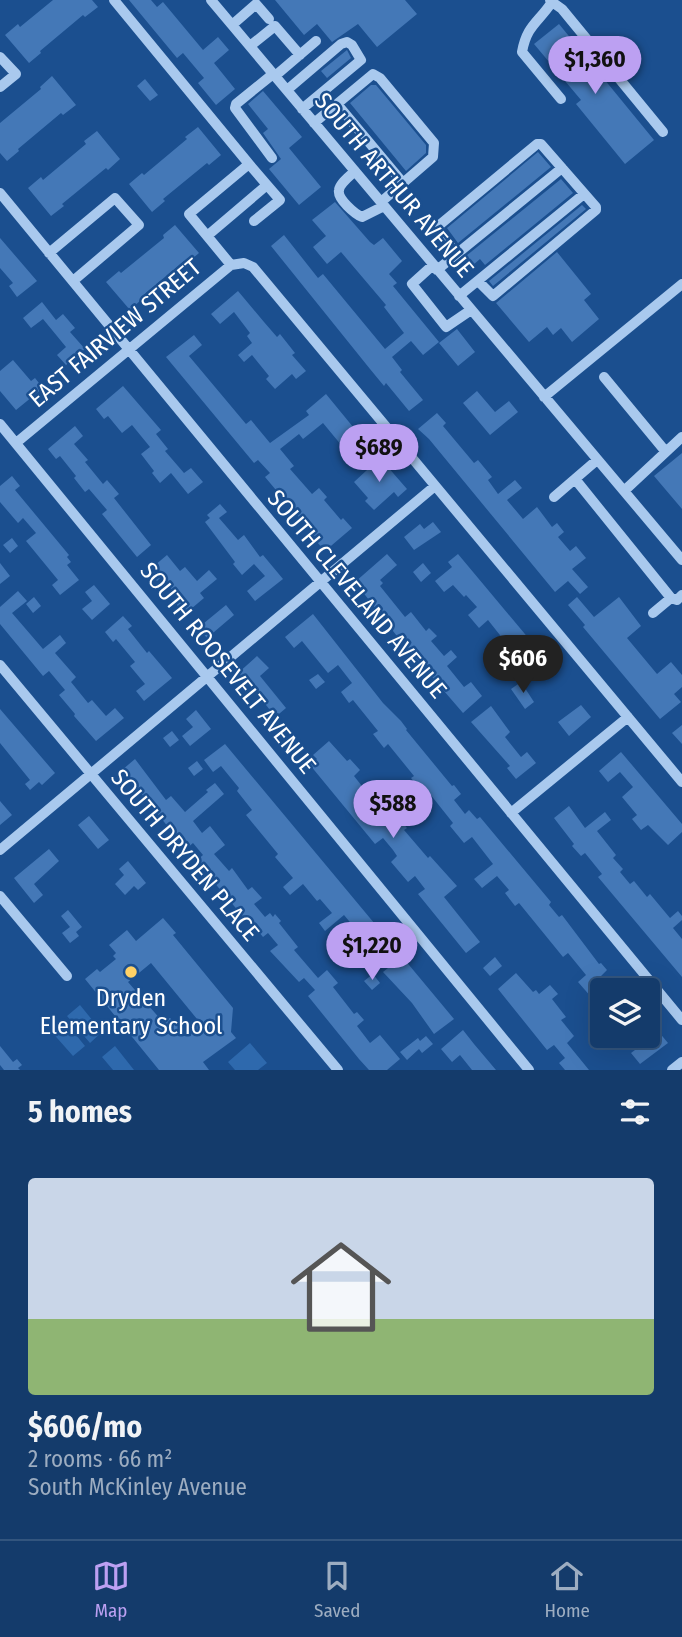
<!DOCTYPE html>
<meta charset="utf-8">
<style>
:root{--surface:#143b6b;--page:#214673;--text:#f1f3f6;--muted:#9dadc1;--line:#33557e;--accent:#bca0f2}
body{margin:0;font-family:"Fira Sans Condensed",sans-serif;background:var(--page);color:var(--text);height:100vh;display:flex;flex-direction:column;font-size:26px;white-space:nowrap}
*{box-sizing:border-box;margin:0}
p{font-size:23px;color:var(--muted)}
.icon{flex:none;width:38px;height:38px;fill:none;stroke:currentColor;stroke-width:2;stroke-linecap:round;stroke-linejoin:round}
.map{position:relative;height:1070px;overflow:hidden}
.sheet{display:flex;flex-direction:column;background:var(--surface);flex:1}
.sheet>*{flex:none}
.buttons{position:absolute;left:590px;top:978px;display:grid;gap:14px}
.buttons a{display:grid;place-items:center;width:70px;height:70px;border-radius:7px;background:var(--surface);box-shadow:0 7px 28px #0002,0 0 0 2px var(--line);font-size:35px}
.price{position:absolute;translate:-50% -60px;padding:0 16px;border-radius:24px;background:var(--accent);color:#111;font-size:23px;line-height:46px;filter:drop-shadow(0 2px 4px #0008)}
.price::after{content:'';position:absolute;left:50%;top:42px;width:21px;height:16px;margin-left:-10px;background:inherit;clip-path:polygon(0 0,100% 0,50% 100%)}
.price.active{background:#222;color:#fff}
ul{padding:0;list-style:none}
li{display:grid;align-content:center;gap:14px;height:371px;padding:0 28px}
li+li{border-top:2px solid var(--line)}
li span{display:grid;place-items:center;height:217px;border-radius:7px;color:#555}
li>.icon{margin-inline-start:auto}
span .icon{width:126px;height:126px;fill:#fffc;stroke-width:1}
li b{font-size:30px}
h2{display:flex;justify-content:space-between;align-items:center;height:84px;padding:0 28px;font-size:30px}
.tabs{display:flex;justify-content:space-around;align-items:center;height:98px;border-top:2px solid var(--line);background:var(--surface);font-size:19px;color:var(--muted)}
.tabs a{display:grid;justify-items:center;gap:4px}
.tabs .active{color:var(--accent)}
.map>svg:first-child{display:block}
.green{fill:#2e69ad}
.building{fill:#4478b7;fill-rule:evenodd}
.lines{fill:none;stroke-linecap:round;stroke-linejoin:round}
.minor{stroke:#a9c9ee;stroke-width:10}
.poi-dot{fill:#ffd166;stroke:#1b4f8f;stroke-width:2.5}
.labels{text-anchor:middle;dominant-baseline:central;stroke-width:5;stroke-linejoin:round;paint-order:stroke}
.street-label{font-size:24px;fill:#fff;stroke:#1b4f8f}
.poi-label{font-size:24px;fill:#fff;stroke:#1b4f8f}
</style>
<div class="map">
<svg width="682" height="1070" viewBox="0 0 682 1070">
<rect width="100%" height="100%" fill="#1b4f8f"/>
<path class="green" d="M80,1005L102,1032L90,1043L67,1016Z
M63,1019L85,1046L73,1056L50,1030Z
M250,1043L267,1063L258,1070H235L228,1062Z
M115,1046L134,1070H113L102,1057Z"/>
<path class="building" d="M53,0H92L98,7L85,17L83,15L40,51L41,53L29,63L5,35L18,24L20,27Z
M129,0H151L157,7L163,2L203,50L218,37L229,50L214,63L235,89L216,105L198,83L204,78L183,53L177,58Z
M275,0H405L417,14L377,47L358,24L332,42L317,24L304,35Z
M559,24L654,140L625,164L576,104L581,100L534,44Z
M347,50L351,58L327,78L321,71Z
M52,76L76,105L63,115L61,113L18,149L19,151L7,161L0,153V123L41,89L40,87Z
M145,79L158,95L150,101L137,86Z
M371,85H376L426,145V153L406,171L350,103Z
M263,91L302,137L289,148L321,187L299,205L269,169L281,159L263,133L268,129L248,104Z
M198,127L221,155L209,165L207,163L163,199L165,201L152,212L129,184L142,173L144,175L187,139L185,137Z
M97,131L120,159L108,170L106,168L62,204L64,206L51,216L28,188L41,177L43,180L86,144L84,141Z
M538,152L551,167L458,243L447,228Z
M561,179L573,193L485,265L480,259L466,271L459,263L466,256Z
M335,202L370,242L374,245L383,238L402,261L389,274L397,283L393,286L439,342L423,355L411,341L392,357L402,370L400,372L423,400L409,411L386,383L384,386L370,369L271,246L284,235L318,278L323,274L385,349L404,333L384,307L386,305L341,252L327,264L313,247L326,236L312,220Z
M582,205L586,209L493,286L489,281Z
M175,225L199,253L186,264L184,261L141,297L142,299L130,310L106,282L119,271L121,273L164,238L163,235Z
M0,238L37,281L17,297L9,286L13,283L0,268Z
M557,252L591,294L584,300L599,319L572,342L561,328L553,335L547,327L529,342L496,303Z
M238,291L264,322L277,337L280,334L295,353L292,355L306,371L296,379L292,374L275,389L266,379L269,376L252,355L244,362L238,355L252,343L247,336L250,333L234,312L220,324L211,314Z
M42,302L56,320L63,314L75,328L70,332L85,349L66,365L57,355L66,347L43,319L31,328L23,318Z
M457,329L475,352L458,366L439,343Z
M194,335L202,345L189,356L246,424L251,420L270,443L309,415L306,411L326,394L358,433L342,446L323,423L303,439L299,434L280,449L294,466L290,469L312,494L319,488L327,497L324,500L341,520L343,518L352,528L325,551L316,541L318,540L265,477L270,473L258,460L254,463L166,357Z
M13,360L31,381L35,378L43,388L16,410L0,391V371Z
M123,386L161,430L156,434L168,449L165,451L184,473L191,468L203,482L188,494L171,473L160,483L152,473L154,471L141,454L150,447L132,425L122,433L108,416L104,419L96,409Z
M477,391L495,412L509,401L518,412L490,435L463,403Z
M437,413L446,423L443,426L474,463L478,460L492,477L488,480L498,494L515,480L522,488L507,500L523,519L537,507L552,527L557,523L564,532L558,537L570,551L576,546L586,558L572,569L588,587L580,594L568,581L555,592L429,439L418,429Z
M75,426L83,436L74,444L88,460L85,462L103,484L107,480L119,494L114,498L151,545L137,557L102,514L107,510L89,489L85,492L74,478L76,476L60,456L56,459L48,449Z
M682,453V509L654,476Z
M380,458L407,489L398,497L394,492L374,510L365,501L368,498L354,482Z
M12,476L20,486L15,490L69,555L67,557L71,562L67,565L79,580L60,595L52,585L58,580L26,541L36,533L23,518L18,523L0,502V486Z
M220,504L227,512L219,518L232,533L238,540L244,535L260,557L263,555L283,579L255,601L247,591L265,576L254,564L242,575L233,564L235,562L205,522L210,518L207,515Z
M433,522L441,532L414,550L404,537L420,524L424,529Z
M12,538L18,546L10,553L3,545Z
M387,554L397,565L380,580L383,583L380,586L405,617L411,612L426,631L429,628L437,636L431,641L444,656L451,650L457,657L447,666L464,687L471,682L482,696L463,713L400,640L355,582Z
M458,554L550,664L529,680L517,665L502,678L495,670L510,657L502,648L507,644L488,620L479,628L468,615L477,607L466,595L464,597L453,585L444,592L435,581L452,567L448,562Z
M167,555L180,571L185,567L197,581L209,570L217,579L200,593L204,598L185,614L176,604L181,600L161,577L157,581L148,571Z
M0,563L10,576L0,584Z
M423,563L431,573L421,582L413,572Z
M94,585L110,604L92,620L82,609L92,601L85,592Z
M18,591L27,601L12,613L43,649L60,635L66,643L55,653L76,677L71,682L88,703L92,700L106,716L115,708L124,718L96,741L74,716L75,714L59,695L65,690L49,671L43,676L0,624V607Z
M34,597L41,606L33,613L26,604Z
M577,597L594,617L619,597L641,626L627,638L657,674L671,662L682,675V687L674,694L681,702L660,719L583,627L585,625L568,605Z
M226,605L234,615L207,638L198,628Z
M313,614L383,703L401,721L407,729L406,730L452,786L454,785L461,794L454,800L465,814L469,810L477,819L480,817L551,902L549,905L559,917L562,915L599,964L601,963L607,970L601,976L613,990H602V1006L597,1011L589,1002L592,998L578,982L586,975L568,953L563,957L519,903L515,906L505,893L509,890L497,876L482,888L474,879L493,864L472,837L464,843L450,826L453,823L426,789L422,792L411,778L414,776L388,744L384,748L373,734L378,731L353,700L349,703L341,692L352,683L338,665L328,673L302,641L294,648L285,637Z
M123,616L132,626L128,629L147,653L149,651L172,678L144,701L136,691L145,684L130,666L135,662L116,639L113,642L105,632Z
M257,656L269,668L260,676L286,708L273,719L267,712L270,710L250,685L248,686L237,674Z
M318,674L325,682L316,689L309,680Z
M521,682L534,702L525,709L511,689Z
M581,705L591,717L569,736L558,722Z
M491,706L510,732L505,737L521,757L527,752L536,763L516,779L507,768L510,766L471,722Z
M0,709L55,773L42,785L39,782L30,790L25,784L30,780L0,743Z
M196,710L211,729L190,746L182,736L193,727L186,719Z
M682,725V744L672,733Z
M172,731L179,740L170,747L163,738Z
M329,741L347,761L350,759L360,770L354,776L373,800L376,798L394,820L398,817L407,828L404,830L428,858L430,856L457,886L444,897L480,942L466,953L418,894L425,889L415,876L408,882L391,862L397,856L393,850L383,838L375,844L310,765L317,759L313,755Z
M225,744L454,1019L434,1034L412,1003L383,972L388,968L344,915L325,931L319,923L332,913L320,899L317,901L303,884L290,895L283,887L293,878L275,857L278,854L246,815L252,810L237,791L239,788L221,766L213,772L204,760Z
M621,752L682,824V832L668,845L648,825L641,830L632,819L637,815L622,797L633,787L620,772L608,782L599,771Z
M135,759L166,800L171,796L185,812L208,792L206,790L215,783L224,794L193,821L202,833L210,826L225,845L214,854L229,871L232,868L248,890L252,887L262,898L254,904L265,917L270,913L273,917L275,914L281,921L279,923L298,947L294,950L318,978L327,970L338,983L333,987L354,1014L357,1012L364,1020L357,1026L370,1043L380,1035L400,1059L387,1070H369L359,1059L308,996L315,990L304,978L299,982L270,951L278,945L268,933L263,937L252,924L251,926L196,861L203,855L193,843L186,849L122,770Z
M197,761L203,769L194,776L188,768Z
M0,801L12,815L0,825Z
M569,806L585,828L605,812L611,820L597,831L616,855L613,858L623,869L620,872L630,884L634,881L647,897L650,894L670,918L678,911L682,916V920L673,928L682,939V977L598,877L602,874L585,853L581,856L572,846L574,844L554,818Z
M89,816L109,840L98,849L78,825Z
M49,849L59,861L34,884L43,895L34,903L14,878Z
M128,861L146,883L138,890L134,886L125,895L115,884L124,875L119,869Z
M68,910L82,927L76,932L79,936L70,943L62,933L70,927L61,916Z
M163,918L176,933L173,935L233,1008L231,1032L236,1038L203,1062L209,1070H159L85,979L97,969L100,972L116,959L113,956L116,953L109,945L127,930L136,941ZM151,963L197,1019L180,1027L170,1018L162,1021L128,982Z
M495,957L502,966L490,976L483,968Z
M516,973L533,992L536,990L539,994L550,985L558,994L552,999L566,1017L561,1020L574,1036L567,1043L589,1070H565L559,1063L565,1058L554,1045L547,1050L498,989Z
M373,974L380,983L372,990L364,981Z
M648,1019L668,1043L640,1064L631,1053L635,1050L623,1036H648Z
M463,1030L474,1044L496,1070H472L460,1055L452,1062L441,1049Z
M426,1036L433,1044L422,1053L419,1049L407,1060L400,1052L418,1038L420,1041Z
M0,1046L13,1062L17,1059L22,1065L18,1068L20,1070H4L0,1065Z"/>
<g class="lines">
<path class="minor" d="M114,0L249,164L189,214L231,265
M211,0L682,560
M550,0L552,2C538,23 527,25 522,52L561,99
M552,2L562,9L663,132
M232,25L256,4L269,19
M250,46L275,26L300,55
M0,57L16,74L0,87
M275,76L316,41
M287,90L341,44L347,42L352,45L361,60L302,109
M337,104L403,183
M314,123L373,74L380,78L434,143L433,157L381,202
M272,158L235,108L236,104L273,74
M355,171C350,176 340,183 339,190C337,199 355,214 362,217L384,206
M0,193L682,1020
M254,221L280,200L267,185
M207,236L267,185L249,164
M49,253L115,198L139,225L73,281
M456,254L437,227L537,144H541L596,207V210L493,296L478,281
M433,265L412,284L446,327L471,310
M437,270L562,168
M459,296L584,194
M604,377L666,452
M544,397L682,284
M0,424L529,1070
M16,443L231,265L244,263L253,267L682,782
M575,479L671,598
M624,491L682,437
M554,497L597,460
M653,613L671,598L677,600L682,595
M0,665L338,1070
M511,813L628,717
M0,850L435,486
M0,896L67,976
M672,1070L682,1062"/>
</g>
<circle class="poi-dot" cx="131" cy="972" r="7"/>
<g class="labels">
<g class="street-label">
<text transform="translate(394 185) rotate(50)">SOUTH ARTHUR AVENUE</text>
<text transform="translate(115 333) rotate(-40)">EAST FAIRVIEW STREET</text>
<text transform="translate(357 594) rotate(50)">SOUTH CLEVELAND AVENUE</text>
<text transform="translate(228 668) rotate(51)">SOUTH ROOSEVELT AVENUE</text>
<text transform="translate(185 855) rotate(50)">SOUTH DRYDEN PLACE</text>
</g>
<g class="poi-label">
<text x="131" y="998">Dryden<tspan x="131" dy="28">Elementary School</tspan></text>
</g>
</g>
</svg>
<div class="buttons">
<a><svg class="icon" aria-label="layers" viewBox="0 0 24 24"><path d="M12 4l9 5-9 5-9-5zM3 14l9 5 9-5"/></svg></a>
</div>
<b class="price" style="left:595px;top:96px">$1,360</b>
<b class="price" style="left:379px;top:484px">$689</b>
<b class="price active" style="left:523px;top:695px">$606</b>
<b class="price" style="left:393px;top:840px">$588</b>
<b class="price" style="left:372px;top:982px">$1,220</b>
</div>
<section class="sheet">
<h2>5 homes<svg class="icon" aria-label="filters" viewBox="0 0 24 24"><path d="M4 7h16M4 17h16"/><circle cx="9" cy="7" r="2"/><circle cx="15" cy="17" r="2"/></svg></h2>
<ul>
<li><span style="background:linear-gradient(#c9d6e8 65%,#8fb573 0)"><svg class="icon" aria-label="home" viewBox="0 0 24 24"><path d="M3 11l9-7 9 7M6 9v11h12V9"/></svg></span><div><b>$606/mo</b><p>2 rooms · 66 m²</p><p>South McKinley Avenue</p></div></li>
</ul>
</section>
<nav class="tabs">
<a class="active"><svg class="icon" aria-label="map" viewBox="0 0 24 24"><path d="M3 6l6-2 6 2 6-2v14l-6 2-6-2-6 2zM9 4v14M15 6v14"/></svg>Map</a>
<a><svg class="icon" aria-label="saved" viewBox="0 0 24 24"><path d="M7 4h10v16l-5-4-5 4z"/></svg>Saved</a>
<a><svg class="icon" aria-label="home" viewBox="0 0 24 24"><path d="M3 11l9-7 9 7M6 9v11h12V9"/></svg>Home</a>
</nav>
